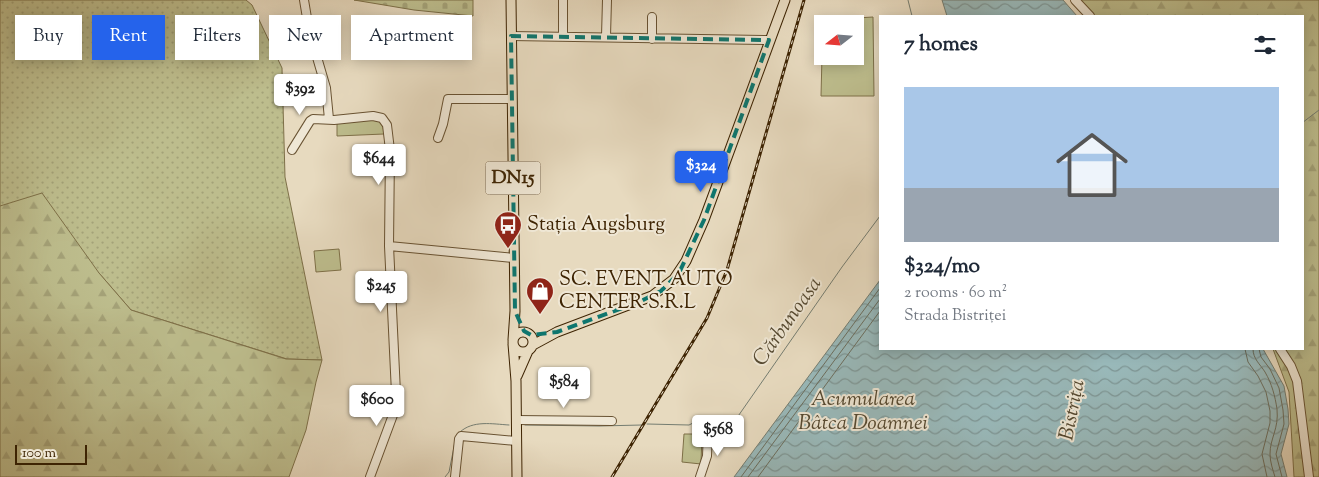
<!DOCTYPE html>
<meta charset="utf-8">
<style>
:root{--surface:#fff;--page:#f2f2f3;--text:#1f2937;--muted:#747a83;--line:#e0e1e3;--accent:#2563eb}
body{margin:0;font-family:"Sorts Mill Goudy",serif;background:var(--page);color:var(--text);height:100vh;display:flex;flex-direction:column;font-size:19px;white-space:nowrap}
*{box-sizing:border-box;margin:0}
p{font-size:16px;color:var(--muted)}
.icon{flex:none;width:28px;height:28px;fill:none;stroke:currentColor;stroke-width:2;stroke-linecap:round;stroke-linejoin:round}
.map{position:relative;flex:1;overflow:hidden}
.details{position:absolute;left:879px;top:15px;width:425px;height:335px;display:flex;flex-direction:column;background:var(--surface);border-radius:0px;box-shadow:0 2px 12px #0003}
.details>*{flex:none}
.guide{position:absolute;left:15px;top:15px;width:475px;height:45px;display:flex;gap:10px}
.needle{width:32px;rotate:253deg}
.fabs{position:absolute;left:814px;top:15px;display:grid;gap:10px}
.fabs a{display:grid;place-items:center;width:50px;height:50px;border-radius:0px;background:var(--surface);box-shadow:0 2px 12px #0003;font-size:25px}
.scale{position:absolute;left:15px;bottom:12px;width:72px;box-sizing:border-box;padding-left:5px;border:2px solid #3e2403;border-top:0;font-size:14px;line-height:18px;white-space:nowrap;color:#3e2403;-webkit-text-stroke:4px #efe7d5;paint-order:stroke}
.price{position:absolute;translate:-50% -42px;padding:0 11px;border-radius:5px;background:#fff;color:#222;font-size:16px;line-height:32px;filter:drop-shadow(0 1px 2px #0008)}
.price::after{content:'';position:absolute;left:50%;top:30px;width:15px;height:11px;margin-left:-8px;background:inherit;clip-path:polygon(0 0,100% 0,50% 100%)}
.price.current{background:var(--accent);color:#fff}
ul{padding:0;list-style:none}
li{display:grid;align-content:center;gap:10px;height:265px;padding:0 25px}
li+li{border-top:1px solid var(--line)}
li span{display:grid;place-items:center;height:155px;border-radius:0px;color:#555}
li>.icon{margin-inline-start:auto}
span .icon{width:90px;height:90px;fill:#fffc;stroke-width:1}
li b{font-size:21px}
h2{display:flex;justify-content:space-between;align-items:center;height:60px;padding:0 25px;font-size:21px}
.pill{padding:0 18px;border-radius:0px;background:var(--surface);box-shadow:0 2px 12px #0003;font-size:18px;line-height:45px}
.pill.current{background:var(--accent);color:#fff}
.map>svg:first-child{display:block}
.grass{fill:url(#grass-dots);stroke:#7e7048}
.forest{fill:url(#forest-firs);stroke:#7e7048}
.cemetery{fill:url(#cemetery-stones);stroke:#7e7048}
.garden{fill:#bdbd8d;stroke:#7e7048}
.water{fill:url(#water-waves);stroke:#757d71}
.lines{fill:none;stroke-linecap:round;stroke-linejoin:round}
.shore{stroke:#6c6e5e;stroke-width:1}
.stream{stroke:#757d71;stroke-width:1}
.minor-casing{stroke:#685232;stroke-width:10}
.major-casing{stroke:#3e2403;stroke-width:11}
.minor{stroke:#efe7d5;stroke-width:8}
.major{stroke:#e7dabf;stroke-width:9}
.rail-casing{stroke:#3e2403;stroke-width:3}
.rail{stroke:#efe7d5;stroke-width:1;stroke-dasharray:4;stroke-linecap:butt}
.marked{fill:none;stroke:#0f766e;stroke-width:4;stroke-dasharray:10 6;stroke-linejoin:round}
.labels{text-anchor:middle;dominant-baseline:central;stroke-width:4;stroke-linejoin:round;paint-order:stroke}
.shield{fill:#efe7d5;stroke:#735e42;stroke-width:1}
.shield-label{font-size:19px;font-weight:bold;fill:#3e2403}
.poi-label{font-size:20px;fill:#3e2403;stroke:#efe7d5;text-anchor:start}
.water-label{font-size:21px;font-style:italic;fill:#554931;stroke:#efe7d5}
</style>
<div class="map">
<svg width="1319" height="477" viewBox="0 0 1319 477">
<defs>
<pattern id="grass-dots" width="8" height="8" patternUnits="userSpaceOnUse" patternTransform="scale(1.25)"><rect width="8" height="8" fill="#bdbd8d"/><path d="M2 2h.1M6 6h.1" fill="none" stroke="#a4a278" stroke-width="1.8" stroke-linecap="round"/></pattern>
<pattern id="forest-firs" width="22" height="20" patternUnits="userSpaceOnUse" patternTransform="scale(1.25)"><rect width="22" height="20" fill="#bdbd8d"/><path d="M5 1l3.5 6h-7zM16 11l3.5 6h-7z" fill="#a4a278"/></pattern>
<pattern id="cemetery-stones" width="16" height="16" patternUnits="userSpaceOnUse" patternTransform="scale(1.25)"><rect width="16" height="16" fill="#bdbd8d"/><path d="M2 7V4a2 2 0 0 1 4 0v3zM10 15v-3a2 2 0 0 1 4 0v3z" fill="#a4a278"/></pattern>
<pattern id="water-waves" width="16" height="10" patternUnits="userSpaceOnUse" patternTransform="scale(1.25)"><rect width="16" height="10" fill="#99b9ba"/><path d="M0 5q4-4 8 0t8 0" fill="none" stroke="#7e9695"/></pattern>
</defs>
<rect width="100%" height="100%" fill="#e7dabf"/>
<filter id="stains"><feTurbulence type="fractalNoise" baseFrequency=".004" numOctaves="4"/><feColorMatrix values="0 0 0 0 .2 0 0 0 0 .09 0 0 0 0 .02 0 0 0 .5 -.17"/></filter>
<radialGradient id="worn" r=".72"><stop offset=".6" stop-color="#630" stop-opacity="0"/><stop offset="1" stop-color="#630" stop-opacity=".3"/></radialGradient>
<path class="grass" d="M0,0H246L252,5L282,68L285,177L322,360L287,359L131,310L99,273L0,206Z"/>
<path class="forest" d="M1071,0H1319V477H1294L1289,392L1273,349H1302V16H1084Z
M42,193L99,273L131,310L286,359L322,360L316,382L306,430L289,477H0V206Z"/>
<path class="cemetery" d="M354,0H473V16L414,10Z"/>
<path class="garden" d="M873,17L874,96H821L822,56H855V24H824V20Z
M375,118L383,125L384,134L337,136V122Z
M339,249L341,270L316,272L314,251Z
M684,434H702L701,464L682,462Z"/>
<path class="water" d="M942,0H1063L1077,16H947Z
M880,280V349H1263L1284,386L1288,409L1289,424L1281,454L1287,477H734Z"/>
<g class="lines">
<path class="shore" d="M1245,349L1248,362L1258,376L1266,392L1270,411V423L1262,454L1267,477
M1253,349C1253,359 1260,364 1265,372C1272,384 1275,396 1277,409C1279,429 1270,438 1270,454C1270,462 1273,470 1275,477
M1259,349L1261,357L1270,369L1279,388L1283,410L1284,424L1276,454L1282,477
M741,477L880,288
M748,477L880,299
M758,477L880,311"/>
<path class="stream" d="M908,0L912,16
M1302,123L1319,110
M647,424L689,425L695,422L707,423
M525,425L599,426L642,425
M713,425L722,431L728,429L734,422L842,267L880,216
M460,432C473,420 492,424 509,425
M445,477L449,472L455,442"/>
<g class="minor-casing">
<path id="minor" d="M304,0L309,30L326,88L329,119
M1075,0L1090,16
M652,17V39
M511,36L769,40
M606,36L607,0
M563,37V0
M438,138L443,124L448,99H512
M292,150L310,121L313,119L334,120L373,116L382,118L387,125L390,150L389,246L396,393L393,415L370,477
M389,246L514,258
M1280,349L1291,366L1297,381L1309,477
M516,420L612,421
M455,477L459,439L461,436L516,441
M700,477L707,456L708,431"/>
</g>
<g class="major-casing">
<path id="major" d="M511,0L515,311L513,340
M513 342a10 10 0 1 1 20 0a10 10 0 1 1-20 0Z
M513,344L516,381L517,477
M533,345L557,332L652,296L674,279L686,261L704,220L785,0
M517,376L528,351"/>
</g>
<use href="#minor" class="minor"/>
<use href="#major" class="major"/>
<g class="rail-casing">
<path id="rail" d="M612,477L707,318L727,270L804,0"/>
</g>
<use href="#rail" class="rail"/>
</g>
<path class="marked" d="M511,36L769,40L704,220L679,273L661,291L639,302L557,332L531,335L524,331L515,311Z"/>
<defs>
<g id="bus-pin" transform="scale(1.4375)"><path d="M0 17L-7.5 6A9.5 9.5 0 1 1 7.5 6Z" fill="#8f2418" stroke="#efe7d5"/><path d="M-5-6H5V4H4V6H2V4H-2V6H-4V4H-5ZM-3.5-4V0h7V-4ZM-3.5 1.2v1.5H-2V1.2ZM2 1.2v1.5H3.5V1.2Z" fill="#fff"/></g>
<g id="shop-pin" transform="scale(1.4375)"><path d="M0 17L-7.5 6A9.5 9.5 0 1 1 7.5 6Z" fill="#8f2418" stroke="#efe7d5"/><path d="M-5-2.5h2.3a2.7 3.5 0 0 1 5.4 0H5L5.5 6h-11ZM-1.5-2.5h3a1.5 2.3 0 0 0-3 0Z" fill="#fff"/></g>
</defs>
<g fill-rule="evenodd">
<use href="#bus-pin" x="508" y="225"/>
<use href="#shop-pin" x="540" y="291"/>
</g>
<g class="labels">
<rect class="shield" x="485.5" y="161.5" width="55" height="33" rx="4"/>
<g class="shield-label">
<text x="513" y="178">DN15</text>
</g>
<g class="poi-label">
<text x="527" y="225">Stația Augsburg</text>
<text x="559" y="280">SC. EVENT AUTO<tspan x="559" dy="23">CENTER S.R.L</tspan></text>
</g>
<g class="water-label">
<text transform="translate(788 322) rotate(-55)">Cărbunoasa</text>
<text x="863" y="400">Acumularea<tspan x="863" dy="24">Bâtca Doamnei</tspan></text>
<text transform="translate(1073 410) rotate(-79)">Bistrița</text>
</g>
</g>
<rect width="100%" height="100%" filter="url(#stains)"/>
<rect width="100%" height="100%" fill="url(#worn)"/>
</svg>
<div class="fabs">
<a><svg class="needle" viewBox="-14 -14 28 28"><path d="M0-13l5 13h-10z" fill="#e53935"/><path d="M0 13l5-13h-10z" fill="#747a83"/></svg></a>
</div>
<div class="scale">100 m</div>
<b class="price" style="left:300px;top:116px">$392</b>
<b class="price" style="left:379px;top:186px">$644</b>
<b class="price current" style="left:701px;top:193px">$324</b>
<b class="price" style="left:381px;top:313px">$245</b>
<b class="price" style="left:564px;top:409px">$584</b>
<b class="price" style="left:377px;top:427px">$600</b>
<b class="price" style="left:718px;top:457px">$568</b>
<div class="guide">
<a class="pill">Buy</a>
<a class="pill current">Rent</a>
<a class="pill">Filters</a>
<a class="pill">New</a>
<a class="pill">Apartment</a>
</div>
<section class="details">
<h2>7 homes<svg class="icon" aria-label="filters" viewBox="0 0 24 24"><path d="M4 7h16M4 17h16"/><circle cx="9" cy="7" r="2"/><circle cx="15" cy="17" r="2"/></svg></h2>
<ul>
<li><span style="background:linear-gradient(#a9c7e8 65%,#9aa5b1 0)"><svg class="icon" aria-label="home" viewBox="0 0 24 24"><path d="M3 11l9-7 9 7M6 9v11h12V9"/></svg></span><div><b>$324/mo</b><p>2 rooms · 60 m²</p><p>Strada Bistriței</p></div></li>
</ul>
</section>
</div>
